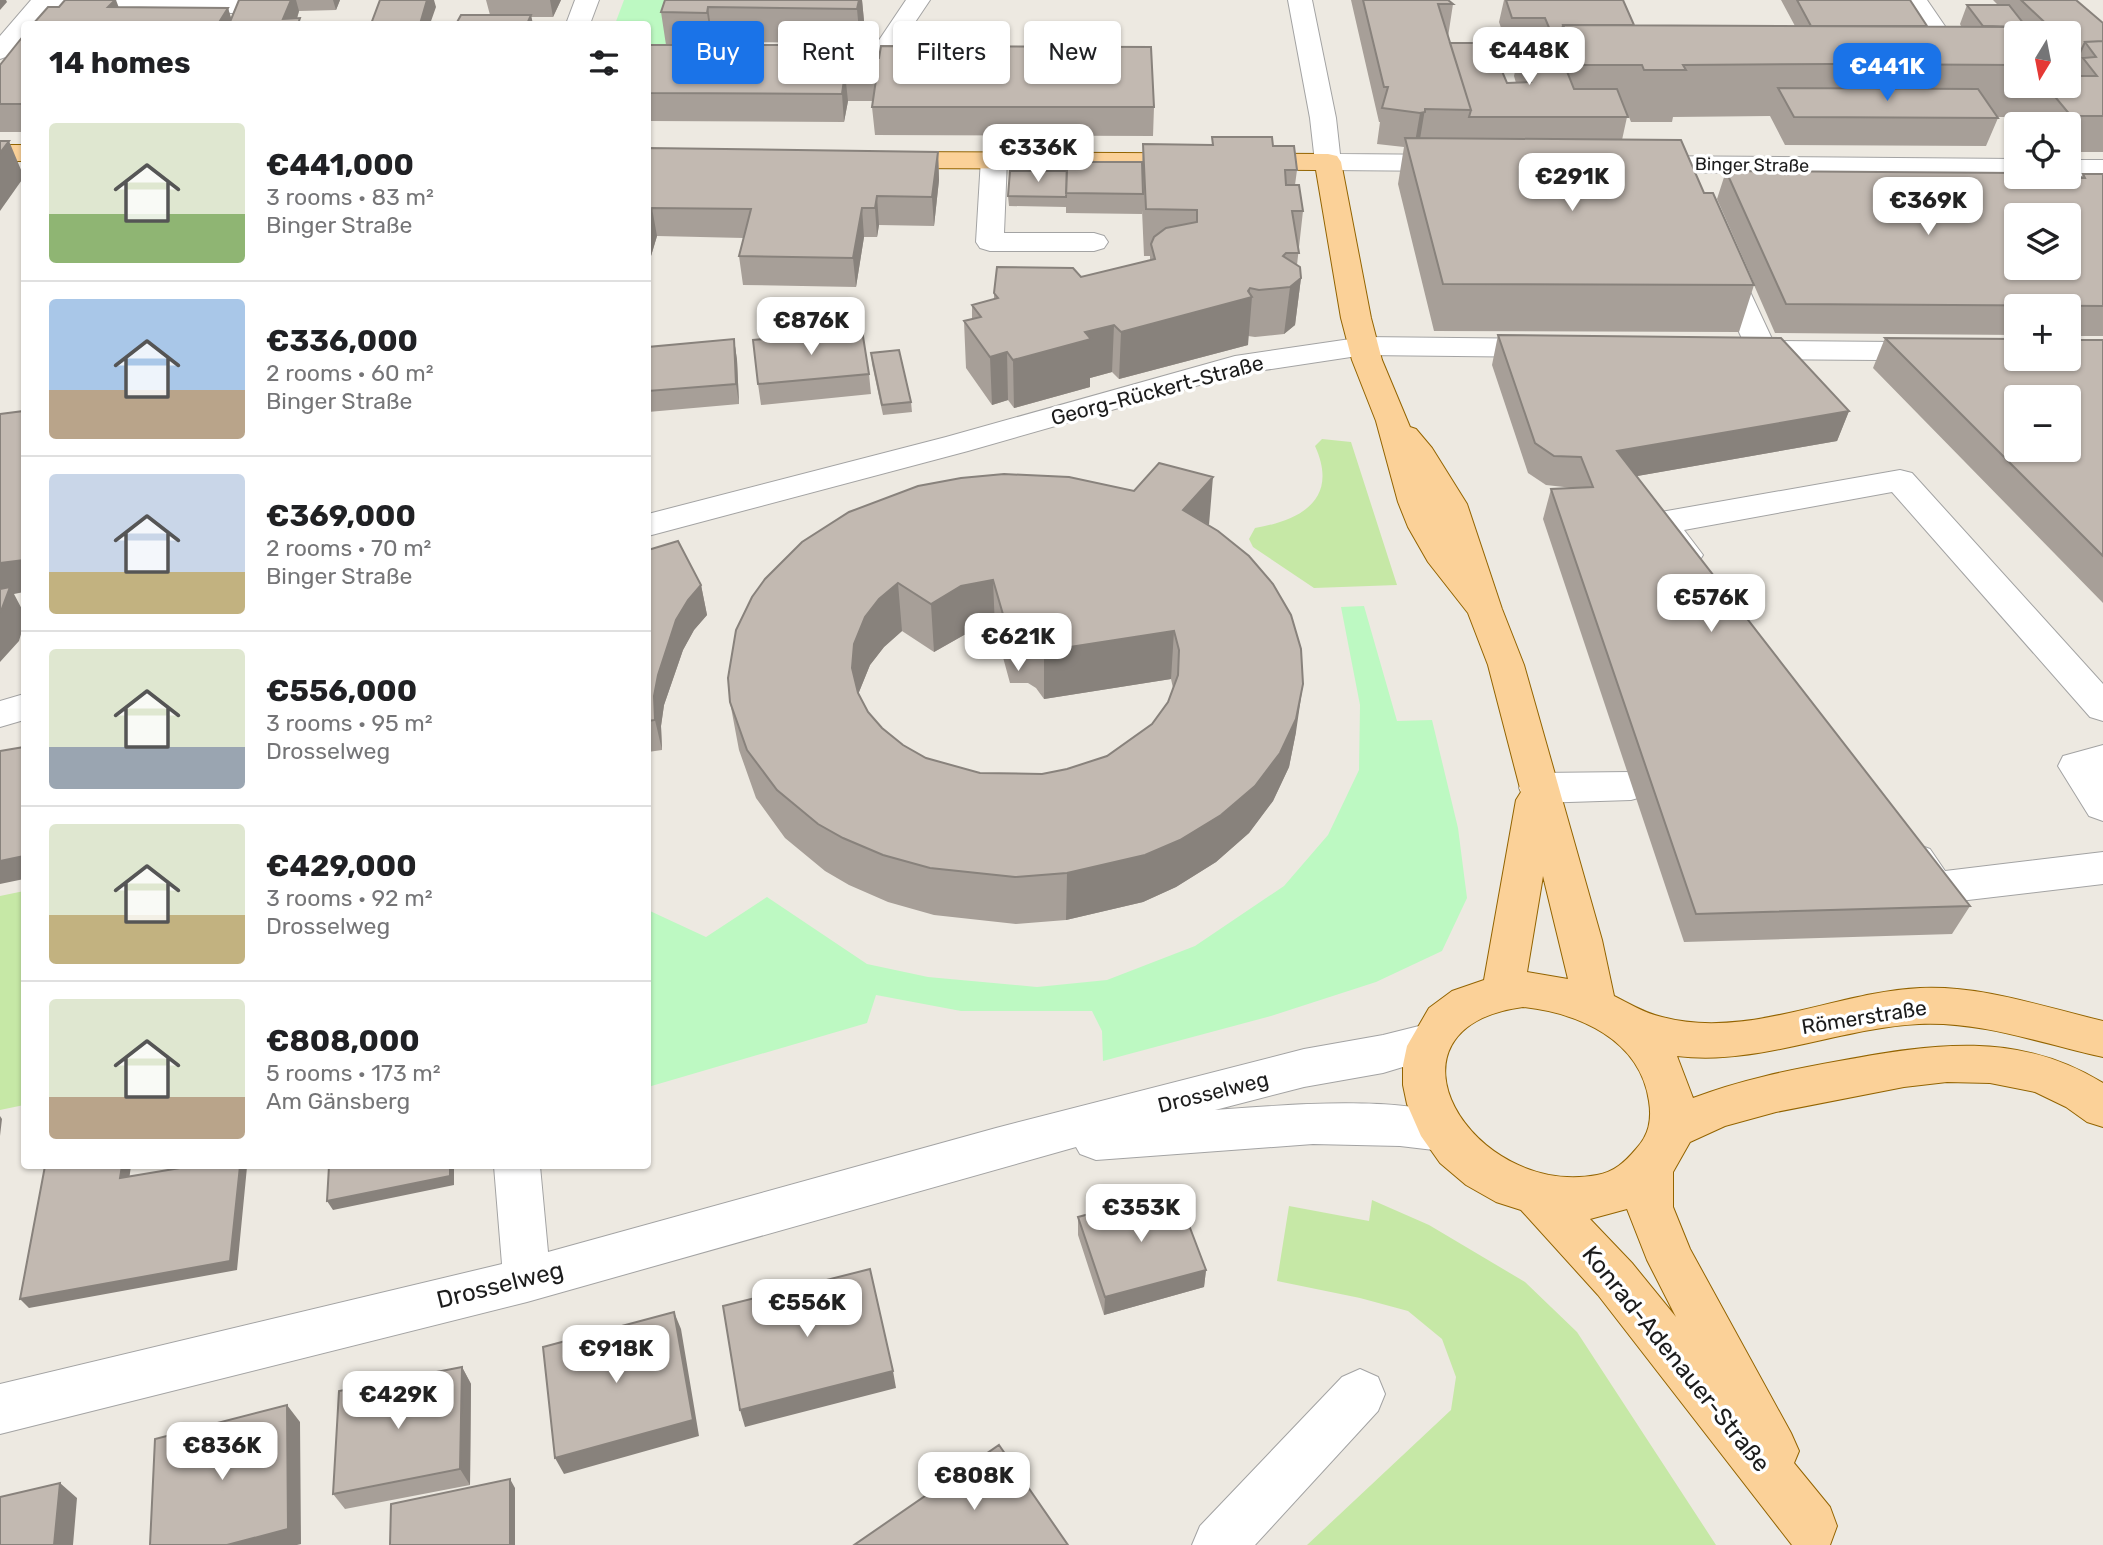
<!DOCTYPE html>
<meta charset="utf-8">
<style>
:root{--surface:#fff;--page:#f2f2f2;--text:#202124;--muted:#757577;--line:#e0e0e0;--accent:#1a73e8}
body{margin:0;font-family:Rubik,sans-serif;background:var(--page);color:var(--text);height:100vh;display:flex;flex-direction:column;font-size:26px;white-space:nowrap}
*{box-sizing:border-box;margin:0}
p{font-size:23px;color:var(--muted)}
.icon{flex:none;width:38px;height:38px;fill:none;stroke:currentColor;stroke-width:2;stroke-linecap:round;stroke-linejoin:round}
.map{position:relative;flex:1;overflow:hidden}
.details{position:absolute;left:21px;top:21px;width:630px;height:1148px;display:flex;flex-direction:column;background:var(--surface);border-radius:7px;box-shadow:0 2px 5px #0004}
.details>*{flex:none}
.guide{position:absolute;left:672px;top:21px;width:665px;height:63px;display:flex;gap:14px}
.needle{width:46px;rotate:190deg}
.fabs{position:absolute;left:2004px;top:21px;display:grid;gap:14px}
.fabs a{display:grid;place-items:center;width:77px;height:77px;border-radius:7px;background:var(--surface);box-shadow:0 2px 5px #0004;font-size:35px}
.price{position:absolute;translate:-50% -60px;padding:0 16px;border-radius:14px;background:#fff;color:#222;font-size:23px;line-height:46px;filter:drop-shadow(0 2px 4px #0008)}
.price::after{content:'';position:absolute;left:50%;top:42px;width:21px;height:16px;margin-left:-10px;background:inherit;clip-path:polygon(0 0,100% 0,50% 100%)}
.price.selected{background:var(--accent);color:#fff}
ul{padding:0;list-style:none}
li{display:flex;align-items:center;gap:21px;height:175px;padding:0 28px}
li+li{border-top:2px solid var(--line)}
li span{display:grid;place-items:center;flex:none;width:196px;height:140px;border-radius:7px;color:#555}
li>.icon{margin-inline-start:auto}
span .icon{width:84px;height:84px;fill:#fffc;stroke-width:1}
li b{font-size:30px}
h2{display:flex;justify-content:space-between;align-items:center;height:84px;padding:0 28px;font-size:30px}
.pill{padding:0 24px;border-radius:7px;background:var(--surface);box-shadow:0 2px 5px #0004;font-size:24px;line-height:63px}
.pill.selected{background:var(--accent);color:#fff}
.map>svg:first-child{display:block}
.grass{fill:#c6e8a6}
.park{fill:#bdf9c2}
.lines{fill:none;stroke-linecap:round;stroke-linejoin:round}
.minor-casing{stroke:#a3a3a3;stroke-width:2}
.major-casing{stroke:#936401;stroke-width:2}
.minor{fill:#fff;fill-rule:evenodd}
.major{fill:#fbd198;fill-rule:evenodd}
.wall{fill:#a79f98;fill-rule:evenodd}
.shaded-wall{fill:#88827c}
.building{fill:#c2b9b1;stroke:#88827c;stroke-width:2;fill-rule:evenodd}
.labels{text-anchor:middle;dominant-baseline:central;stroke-width:7;stroke-linejoin:round;paint-order:stroke}
.far-street-label{font-size:18px;fill:#1c1c1c;stroke:#fff}
.street-label{font-size:21px;fill:#1c1c1c;stroke:#fff}
.near-street-label{font-size:24px;fill:#1c1c1c;stroke:#fff}
</style>
<div class="map">
<svg width="2103" height="1545" viewBox="0 0 2103 1545">
<rect width="100%" height="100%" fill="#ede9e1"/>
<path class="grass" d="M1322,439L1351,442L1397,585L1314,588L1253,547L1249,539L1255,528C1302,520 1339,499 1315,446Z
M24,891V1105L0,1110V896Z
M1372,1200L1429,1225L1525,1282L1577,1332L1716,1545H1307L1451,1410L1456,1377L1442,1339L1408,1311L1360,1298L1277,1281L1289,1206L1369,1221Z"/>
<path class="park" d="M624,0H681L667,46H648V24H615Z
M1364,606L1397,721L1432,720L1458,828L1467,898L1442,951L1376,982L1271,1016L1103,1061L1102,1031L1092,1011H961L876,995L867,1023L648,1087V912L650,911L706,937L767,897L867,964L928,977L1037,987L1107,980L1195,946L1284,886L1328,835L1359,770L1360,705L1341,607Z"/>
<g class="lines">
<g class="minor-casing">
<path id="minor" d="M31,0H240L247,6L243,11L235,13L46,12L36,24H24C24,40 16,55 0,59V36Z
M575,0H599L590,24H566Z
M906,0H930L893,55L878,91L869,94L860,91L856,86L869,55Z
M1288,0H1312L1336,118L1340,154L1454,155L1463,157L1467,163L1463,169L1454,171L1328,170L1319,168L1315,162L1310,118Z
M1903,0H1927L1975,70L1971,75L1962,78L1953,75Z
M994,151L1003,153L1007,159L1004,233H1094L1104,236L1108,242L1104,248L1094,251H990L980,248L976,242L981,159L985,153Z
M1640,156L2016,159V175L1640,172L1631,170L1627,164L1631,158Z
M2068,160H2103V176H2068Z
M1724,257L1734,260L1738,266L1773,341L2016,343V359H2026L2016,361L1740,359L1729,356L1725,350L1729,344L1743,341L1710,266L1714,260Z
M1364,337L1547,339L1558,342L1562,348L1558,354L1547,357L1364,355L1238,374L968,451L648,536V514L946,437L1235,356Z
M1900,470L1912,473L2103,684V721L2090,717L1892,492L1684,530L1703,555L1698,563C1670,571 1658,544 1644,523L1649,515L1661,512Z
M24,694V720L0,727V701Z
M2103,745V821L2089,816L2058,766L2063,756Z
M1631,772L1645,776L1650,786L1645,796L1631,800L1538,803L1524,798L1519,788L1524,778L1538,773Z
M1916,844L1930,849L1945,871L2103,852V884L1934,904L1920,899L1896,860L1902,849Z
M1431,1023L1446,1028L1453,1041L1446,1054L1383,1073L1304,1087L1215,1110C1281,1105 1397,1095 1458,1117L1465,1131L1458,1145L1442,1151L1400,1146L1313,1144L1096,1160L1080,1154L1076,1147L527,1302L0,1434V1384L502,1264L494,1166H540L548,1252L996,1128L1304,1049L1383,1035Z
M1360,1369L1378,1377L1385,1394L1378,1411L1255,1545H1192L1200,1526L1342,1377Z"/>
</g>
<g class="major-casing">
<path id="major" d="M0,145H24V161H0Z
M887,152L1328,154L1337,156L1341,162L1371,318L1382,360L1410,427L1416,429L1432,448L1467,504L1502,609L1524,665L1602,940L1614,996C1630,1004 1644,1013 1662,1017C1747,1040 1835,992 1920,988C1982,985 2043,1007 2103,1021V1057C2043,1044 1982,1021 1919,1024C1837,1028 1760,1066 1677,1056L1693,1098C1740,1080 1789,1070 1839,1061C1932,1044 2018,1030 2103,1083V1127L2087,1122L2066,1107L2035,1092L1990,1083L1947,1082L1904,1087L1776,1112L1725,1126L1690,1142L1673,1172V1207L1690,1249L1791,1433L1799,1451L1794,1463L1830,1507L1837,1526L1830,1545H1792L1598,1295L1521,1210L1496,1202L1466,1185L1440,1163L1421,1136L1407,1104L1403,1085V1065L1407,1046L1429,1008L1452,991L1484,980L1516,800L1521,792L1488,665L1468,613L1428,562L1408,527L1398,502L1376,421L1352,360L1341,318L1316,170L887,168L878,166L874,160L878,154ZM1543,876L1568,979L1527,972ZM1523,1007C1578,1013 1640,1039 1649,1101C1652,1120 1649,1135 1636,1149C1625,1162 1614,1172 1597,1175C1472,1198 1368,1028 1523,1007ZM1627,1209L1647,1260L1676,1317L1632,1263L1590,1219Z"/>
</g>
<use href="#minor" class="minor"/>
<use href="#major" class="major"/>
</g>
<path class="wall" d="M239,0H340L336,10L299,11L297,19L302,24L59,7L228,8L231,19Z
M486,0H561L553,17H531L533,24H456L490,15Z
M665,0H862L864,21L860,43L713,42L712,45H850L851,58L1154,107L1153,136L875,135L872,107L873,101H848L844,122L648,121V45H666L661,12Z
M1351,0H1448L1453,4L1448,37L1450,43L1507,83H1516L1514,76L1520,49H1541L1539,45H1507L1499,22L1504,0H1623L1634,25L1795,26L1781,0H1910L1927,26H1961L1960,24L1967,5H1998L1993,0H2076L2103,23V152H2068V124H2034L2028,117H1997L1998,118L1986,146L1785,145L1770,116L1673,117L1672,122H1631L1629,117H1627L1622,140L1704,193L1754,283L1717,199L1726,171L2076,178H2081L2083,174H2103V336H2068V306H2016V335L1775,333L1754,285L1739,332L1434,331L1398,184L1404,147L1377,144L1380,122H1379ZM2016,33H2068V72L2071,74L2068,86H2016Z
M961,25V43L941,42L940,33Z
M24,35V132H0V65Z
M1212,137L1273,146L1297,170L1295,185L1303,211L1297,265L1301,278L1295,325L1284,334L1255,337L1248,336V345L1119,379L1112,372L1090,378V387L1014,408L1008,400L992,405L966,368L964,321L972,319V305L994,299V293L1081,277L1150,260V256H1144L1142,210V214L1066,213V207L1009,206L1008,196L1067,171L1142,170L1143,144L1212,145Z
M648,148L938,152L939,180L934,226L879,225L877,237H864L856,287L743,285L739,256L744,238L657,236L648,266Z
M1498,335L1849,411L1837,441L1637,476L1970,906L1952,934L1684,942L1543,519L1551,489L1573,488L1546,485L1528,473L1492,365Z
M1885,338L2103,340V603L1873,368Z
M734,339L737,360L739,404L648,412V347Z
M871,353L911,402L912,412L883,415L872,364Z
M869,374L871,394L761,405L758,384Z
M1209,525L1296,732L1289,767L1273,801L1249,833L1216,862L1176,887L1143,902L1066,920L1016,924L934,915L888,902L849,885L825,871L785,838L756,798L739,750L730,702L752,597ZM995,628L1010,683H1028L1036,688L1044,699L1171,679L1173,688L1168,702L1152,724L1107,756L1067,769L1042,774L980,773L926,758L903,745L882,728L868,712L859,695V692L870,665L884,647L902,631L934,652L964,635Z
M648,550L701,585L707,615L694,630L683,650L664,705L661,726L662,750L648,752Z
M1078,1217L1206,1270L1204,1287L1104,1315L1078,1235Z
M462,1367L471,1384L470,1485L345,1509L333,1494Z"/>
<path class="shaded-wall" d="M0,0H6L7,2L0,10Z
M115,0H116L125,24L108,7Z
M291,0H296L299,11L295,24L283,19Z
M333,0H340L336,10Z
M427,0H434L436,7L430,24H420Z
M550,0H561L553,17Z
M859,0H862L864,21L860,43L857,9Z
M708,7L713,42L712,47L707,13Z
M228,8L233,24H218Z
M531,15L533,24H527Z
M845,73L848,101L844,122L842,94Z
M1425,109L1419,145L1414,148L1420,113Z
M9,141L24,177L0,211V153Z
M938,152L939,180L934,226L932,197Z
M877,196L879,225L877,237L875,208Z
M652,208L657,236L648,266V220Z
M862,208L864,237L856,287L853,258Z
M1301,278L1295,325L1284,334L1290,287Z
M1250,288L1249,298L1252,297L1248,345L1119,379L1121,332L1248,291Z
M1114,325L1112,372L1090,378V387L1014,408L1013,360L1085,332Z
M734,339L737,360L739,404L736,384Z
M1007,352L1008,400L992,405L990,357Z
M1849,411L1837,441L1609,481L1617,451Z
M1213,477L1209,525L1183,510Z
M24,560V592L14,594L24,613V624L19,641L0,662V563Z
M993,580L995,628L964,635L934,652L931,604L961,586Z
M898,583L902,631L884,647L870,665L859,692L858,716L852,668L854,644L865,617L879,599Z
M701,585L707,615L694,630L683,650L664,705L661,726L662,750L655,720L654,696L658,675L676,620L688,600Z
M1174,631L1171,679L1044,699V651Z
M1303,684L1296,732L1289,767L1273,801L1249,833L1216,862L1176,887L1143,902L1066,920L1067,873Z
M24,856V879L0,884V861Z
M0,1116L2,1119L0,1136Z
M122,1166H131L128,1187L120,1178Z
M240,1166H246L247,1167L237,1270L29,1308L20,1299Z
M450,1166H454V1185L333,1210L327,1201Z
M1206,1270L1204,1287L1104,1315L1105,1297Z
M674,1312L681,1329L699,1436L564,1474L555,1458Z
M462,1367L471,1384L470,1485L460,1469Z
M893,1371L896,1388L745,1427L740,1410Z
M287,1405L300,1422L301,1544L297,1545H227Z
M510,1479L515,1488V1545H510Z
M60,1483L77,1498L73,1545H54Z"/>
<path class="building" d="M65,0H115L108,7L228,8L218,24H33L48,7H59Z
M239,0H291L283,19L300,18L298,24H224L226,22H230Z
M380,0H427L420,24H371Z
M665,0H859L857,9L708,7L707,13L661,12Z
M1363,0H1448L1453,4H1438L1471,110L1425,109V112L1420,113L1382,108L1388,87H1384Z
M1506,0H1623L1634,25H1563L1558,49L1545,18H1512Z
M1797,0H1910L1927,26H1811Z
M2021,0H2076L2103,23V41L2085,42L2079,55L2068,45V33H2056Z
M1967,5H2009L2031,33H2026L2021,27L1983,26Z
M461,15H531L527,24H456Z
M942,25H961L960,33H940Z
M1563,25L2021,27L2026,33H2016V65L1832,64L1683,65L1686,70H1644L1642,65H1580Z
M24,35V104H0V65Z
M2103,41V116H2071L2046,86H2068V76H2097L2083,58L2096,57L2085,42Z
M1450,43H1490L1507,83L1531,82L1520,49H1558L1574,89H1617L1628,117H1469L1471,110Z
M648,45H850L848,58H879L881,46L1151,47L1154,107H872L877,73H845L842,94L648,93Z
M1778,88L1978,89L1998,118L1794,117Z
M1212,137H1272L1273,146H1294L1297,170H1285L1286,185H1299L1303,211H1292L1299,253H1286L1283,256L1300,267L1301,278L1290,287L1259,290L1250,288L1248,291L1252,297L1121,332L1114,325L1085,332L1091,339L1013,360L1007,352L990,357L964,321L981,317L972,305L998,298L994,293L997,267L1073,268L1081,277L1155,259L1151,244L1154,237L1166,228L1197,222V210L1146,209L1143,144L1213,145Z
M1405,138L1681,140L1704,193H1713L1754,285L1443,284Z
M0,141H9L0,153Z
M648,148L938,152L932,197L877,196L875,208H862L853,258L739,256L751,209L652,208L648,220Z
M1067,162H1142L1143,194L1066,193Z
M1010,171H1067L1066,197L1008,196Z
M1726,171L2016,173V177H2068V173H2073L2076,178H2085L2083,174H2103V306L1786,304ZM2016,215H2068V268H2016Z
M862,330L869,374L758,384L753,340Z
M1498,335L1781,338L1849,411L1617,451L1970,906L1696,914L1551,489L1593,487L1581,457L1554,456L1535,443Z
M1885,338L2016,339V359H2068V340H2103V556ZM2016,397H2068V450H2016Z
M734,339L736,384L648,391V347Z
M899,350L911,402L882,405L871,353Z
M24,411V560L0,563V414Z
M1159,463L1213,477L1183,510L1218,531L1249,556L1273,584L1291,615L1301,649L1303,684L1296,719L1280,753L1255,786L1221,815L1180,840L1145,855L1067,873L1015,877L930,868L883,855L843,838L818,824L777,790L747,750L730,702L728,678L736,630L752,597L765,579L802,542L849,512L918,486L961,478L1004,474L1069,477L1134,491ZM993,580L1009,635H1027L1036,640L1044,651L1174,631L1179,650L1178,675L1168,702L1152,724L1107,756L1067,769L1042,774L980,773L926,758L903,745L882,728L868,712L858,693L852,668L854,644L865,617L879,599L898,583L931,604L961,586Z
M678,541L701,585L688,600L676,620L658,675L654,696L655,720L648,721V550Z
M10,587L1,611L0,612V589Z
M24,747V856L0,861V751Z
M45,1166H122L120,1178L192,1166H240L230,1261L20,1299Z
M329,1166H450V1176L327,1201Z
M1176,1191L1206,1270L1105,1297L1078,1217Z
M870,1269L893,1371L740,1410L723,1306Z
M674,1312L693,1420L555,1458L543,1347Z
M462,1367L460,1469L333,1494L339,1391Z
M287,1405L288,1529L227,1545H150L155,1439Z
M999,1445L1068,1545H854Z
M510,1479V1545H390L391,1504Z
M60,1483L54,1545H0V1497Z"/>
<g class="labels">
<g class="far-street-label">
<text transform="translate(1752 165) rotate(1)">Binger Straße</text>
</g>
<g class="street-label">
<text transform="translate(1157 390) rotate(-15)">Georg-Rückert-Straße</text>
<text transform="translate(1864 1017) rotate(-9)">Römerstraße</text>
<text transform="translate(1213 1092) rotate(-14)">Drosselweg</text>
</g>
<g class="near-street-label">
<text transform="translate(500 1285) rotate(-14)">Drosselweg</text>
<text transform="translate(1676 1359) rotate(51)">Konrad-Adenauer-Straße</text>
</g>
</g>
</svg>
<div class="fabs">
<a><svg class="needle" viewBox="-14 -14 28 28"><path d="M0-13l5 13h-10z" fill="#e53935"/><path d="M0 13l5-13h-10z" fill="#757577"/></svg></a>
<a><svg class="icon" aria-label="locate" viewBox="0 0 24 24"><circle cx="12" cy="12" r="6"/><path d="M12 2v4M12 18v4M2 12h4M18 12h4"/></svg></a>
<a><svg class="icon" aria-label="layers" viewBox="0 0 24 24"><path d="M12 4l9 5-9 5-9-5zM3 14l9 5 9-5"/></svg></a>
<a>+</a>
<a>−</a>
</div>
<b class="price" style="left:1529px;top:87px">€448K</b>
<b class="price selected" style="left:1887px;top:103px">€441K</b>
<b class="price" style="left:1038px;top:184px">€336K</b>
<b class="price" style="left:1572px;top:213px">€291K</b>
<b class="price" style="left:1928px;top:237px">€369K</b>
<b class="price" style="left:811px;top:357px">€876K</b>
<b class="price" style="left:1711px;top:634px">€576K</b>
<b class="price" style="left:1018px;top:673px">€621K</b>
<b class="price" style="left:1141px;top:1244px">€353K</b>
<b class="price" style="left:807px;top:1339px">€556K</b>
<b class="price" style="left:616px;top:1385px">€918K</b>
<b class="price" style="left:398px;top:1431px">€429K</b>
<b class="price" style="left:222px;top:1482px">€836K</b>
<b class="price" style="left:974px;top:1512px">€808K</b>
<div class="guide">
<a class="pill selected">Buy</a>
<a class="pill">Rent</a>
<a class="pill">Filters</a>
<a class="pill">New</a>
</div>
<section class="details">
<h2>14 homes<svg class="icon" aria-label="filters" viewBox="0 0 24 24"><path d="M4 7h16M4 17h16"/><circle cx="9" cy="7" r="2"/><circle cx="15" cy="17" r="2"/></svg></h2>
<ul>
<li><span style="background:linear-gradient(#dfe7d0 65%,#8fb573 0)"><svg class="icon" aria-label="home" viewBox="0 0 24 24"><path d="M3 11l9-7 9 7M6 9v11h12V9"/></svg></span><div><b>€441,000</b><p>3 rooms · 83 m²</p><p>Binger Straße</p></div></li>
<li><span style="background:linear-gradient(#a9c7e8 65%,#b9a48a 0)"><svg class="icon" aria-label="home" viewBox="0 0 24 24"><path d="M3 11l9-7 9 7M6 9v11h12V9"/></svg></span><div><b>€336,000</b><p>2 rooms · 60 m²</p><p>Binger Straße</p></div></li>
<li><span style="background:linear-gradient(#c9d6e8 70%,#c2b280 0)"><svg class="icon" aria-label="home" viewBox="0 0 24 24"><path d="M3 11l9-7 9 7M6 9v11h12V9"/></svg></span><div><b>€369,000</b><p>2 rooms · 70 m²</p><p>Binger Straße</p></div></li>
<li><span style="background:linear-gradient(#dfe7d0 70%,#9aa5b1 0)"><svg class="icon" aria-label="home" viewBox="0 0 24 24"><path d="M3 11l9-7 9 7M6 9v11h12V9"/></svg></span><div><b>€556,000</b><p>3 rooms · 95 m²</p><p>Drosselweg</p></div></li>
<li><span style="background:linear-gradient(#dfe7d0 65%,#c2b280 0)"><svg class="icon" aria-label="home" viewBox="0 0 24 24"><path d="M3 11l9-7 9 7M6 9v11h12V9"/></svg></span><div><b>€429,000</b><p>3 rooms · 92 m²</p><p>Drosselweg</p></div></li>
<li><span style="background:linear-gradient(#dfe7d0 70%,#b9a48a 0)"><svg class="icon" aria-label="home" viewBox="0 0 24 24"><path d="M3 11l9-7 9 7M6 9v11h12V9"/></svg></span><div><b>€808,000</b><p>5 rooms · 173 m²</p><p>Am Gänsberg</p></div></li>
</ul>
</section>
</div>
